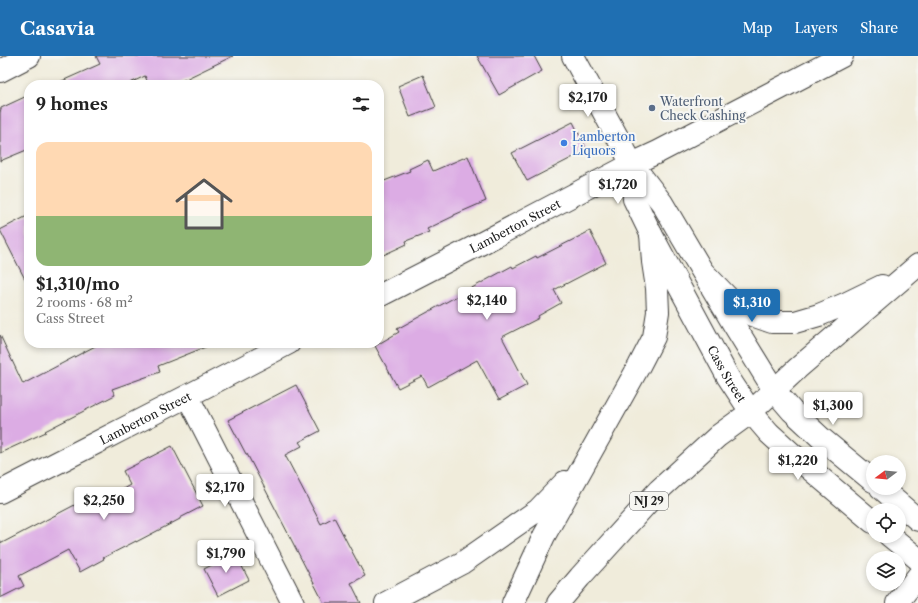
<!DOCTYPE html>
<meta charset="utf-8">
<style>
:root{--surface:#fff;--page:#f2f2f2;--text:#222;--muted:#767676;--line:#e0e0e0;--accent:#1f6fb2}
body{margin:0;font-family:"Libre Caslon Text",serif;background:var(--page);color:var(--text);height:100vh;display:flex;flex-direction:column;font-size:15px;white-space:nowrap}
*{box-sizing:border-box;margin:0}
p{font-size:13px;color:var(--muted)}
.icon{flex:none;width:22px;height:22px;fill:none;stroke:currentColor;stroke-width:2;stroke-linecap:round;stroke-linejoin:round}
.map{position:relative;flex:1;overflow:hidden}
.sheet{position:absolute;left:24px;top:24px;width:360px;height:268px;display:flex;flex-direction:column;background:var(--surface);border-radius:16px;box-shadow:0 2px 6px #0003}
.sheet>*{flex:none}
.needle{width:26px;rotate:254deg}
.tools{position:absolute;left:866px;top:399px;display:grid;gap:8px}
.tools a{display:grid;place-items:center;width:40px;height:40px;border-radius:50%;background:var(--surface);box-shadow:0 2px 6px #0003;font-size:20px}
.price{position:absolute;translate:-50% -34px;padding:0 9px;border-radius:4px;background:#fff;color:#222;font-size:13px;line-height:26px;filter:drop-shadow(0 1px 2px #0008)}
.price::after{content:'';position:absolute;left:50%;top:24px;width:12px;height:9px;margin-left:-6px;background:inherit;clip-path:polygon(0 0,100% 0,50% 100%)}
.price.active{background:var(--accent);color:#fff}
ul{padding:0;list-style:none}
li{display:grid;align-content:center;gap:8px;height:212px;padding:0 12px}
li+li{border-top:1px solid var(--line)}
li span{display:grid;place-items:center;height:124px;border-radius:12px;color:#555}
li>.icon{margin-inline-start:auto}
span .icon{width:72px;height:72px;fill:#fffc;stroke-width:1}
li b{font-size:17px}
h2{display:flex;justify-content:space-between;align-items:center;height:48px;padding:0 12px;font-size:17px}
header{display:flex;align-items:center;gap:24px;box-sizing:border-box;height:56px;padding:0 20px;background:var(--accent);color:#fff}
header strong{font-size:19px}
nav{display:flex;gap:22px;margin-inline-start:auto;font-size:14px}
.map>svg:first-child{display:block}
.building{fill:#dcace4}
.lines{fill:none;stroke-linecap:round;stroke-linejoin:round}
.minor-casing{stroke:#3c3b39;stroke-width:24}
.highway-casing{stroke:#3c3b39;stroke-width:24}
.minor{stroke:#fff;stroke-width:22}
.highway{stroke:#fff;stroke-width:22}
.service-dot{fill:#5c6f8a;stroke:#f6f6f2;stroke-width:1.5}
.shop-dot{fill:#3f7fe0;stroke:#f6f6f2;stroke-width:1.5}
.labels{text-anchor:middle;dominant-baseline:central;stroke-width:4;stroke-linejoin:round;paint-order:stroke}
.shield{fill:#f6f6f2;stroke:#5d5d5c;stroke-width:1}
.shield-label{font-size:11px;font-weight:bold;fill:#1c1c1c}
.service-label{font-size:12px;fill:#4e5e75;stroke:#f6f6f2;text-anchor:start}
.shop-label{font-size:12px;fill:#366cbe;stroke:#f6f6f2;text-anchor:start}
.street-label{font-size:12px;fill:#1c1c1c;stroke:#f6f6f2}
</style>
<header>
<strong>Casavia</strong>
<nav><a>Map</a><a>Layers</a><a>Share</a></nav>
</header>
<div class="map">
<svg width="918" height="547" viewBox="0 0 918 547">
<rect width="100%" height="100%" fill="#f6f6f2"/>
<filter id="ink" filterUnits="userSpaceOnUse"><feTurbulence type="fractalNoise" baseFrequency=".025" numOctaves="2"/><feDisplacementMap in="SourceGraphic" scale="8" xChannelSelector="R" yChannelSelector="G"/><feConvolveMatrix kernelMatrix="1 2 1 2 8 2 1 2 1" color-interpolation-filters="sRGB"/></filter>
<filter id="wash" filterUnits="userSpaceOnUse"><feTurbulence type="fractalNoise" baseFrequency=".012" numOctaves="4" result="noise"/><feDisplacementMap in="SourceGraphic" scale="16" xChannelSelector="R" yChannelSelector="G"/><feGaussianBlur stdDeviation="0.9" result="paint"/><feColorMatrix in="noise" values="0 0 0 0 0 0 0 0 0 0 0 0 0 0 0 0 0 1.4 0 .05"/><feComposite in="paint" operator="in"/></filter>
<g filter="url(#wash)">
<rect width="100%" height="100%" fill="#f0ecdb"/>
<g id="blocks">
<path class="building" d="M96,0H233L173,29H149L145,20L126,29H53L100,8Z
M477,0H534L542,15L499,39Z
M423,19L436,51L410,61L398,30Z
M29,39V93L0,105V57L1,52Z
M573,66L587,94L527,125L512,97Z
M468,100L486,145L454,159V160L427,173L429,176L406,185L407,188L379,201V127L410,115L409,113L428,104L433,115Z
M29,159V231L0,174Z
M590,175L606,207L554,234L561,247L538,260L539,262L502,281L527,329L499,344L477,304L428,331L422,320L398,332L375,290L399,276L397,273L512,210L513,212L536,200L537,202Z
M0,279L23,328L101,287H213V288L158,310L160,316L112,333L115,339L45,375L46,376L0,397Z
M296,329L320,375L299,386L302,390L285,399L321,468L334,461L348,488L365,520L351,527L361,547H324L247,398H246L228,364Z
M172,390L203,450L180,462V463L136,486V485L103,502L104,503L80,516L68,494L19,520L24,530L0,542V484L2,487L90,441L94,449L130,429L123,415Z
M235,497L249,524L218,540L204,513Z"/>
</g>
</g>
<g filter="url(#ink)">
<use href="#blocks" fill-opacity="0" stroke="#3c3b39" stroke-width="1"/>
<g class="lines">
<g class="minor-casing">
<g id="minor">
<path d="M573,0L632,108L662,147L734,269L774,334L792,355L821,382L873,425"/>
<path d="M0,15L29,0"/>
<path id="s1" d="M632,108L634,143L651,178L728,321L751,356L769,377L791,397L873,466"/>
<path id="s2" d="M379,240L484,186L632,108L658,96L842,0"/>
<path d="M188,341L293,547"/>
<path d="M881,432L918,464"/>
<path id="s3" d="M0,436C97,386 193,338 289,287"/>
<path d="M890,480L918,503"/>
</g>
</g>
<g class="highway-casing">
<path id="highway" d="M703,216L735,249L752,259L772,266H795L819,259L845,248L882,230
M386,547L462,507L538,454L565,426
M513,547L544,480L639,310L654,281L658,256L657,232L653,206L651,178
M558,547L580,521L659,434L718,380L751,356L798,312L918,209
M897,547L918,520"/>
</g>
<use href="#minor" class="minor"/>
<use href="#highway" class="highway"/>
</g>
</g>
<circle class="service-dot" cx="652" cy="52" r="4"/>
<circle class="shop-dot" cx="564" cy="87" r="4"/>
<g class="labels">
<rect class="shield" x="630" y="436" width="38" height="18" rx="3"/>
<g class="shield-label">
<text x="649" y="445">NJ 29</text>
</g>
<g class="service-label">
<text x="660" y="45">Waterfront<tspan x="660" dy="14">Check Cashing</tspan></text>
</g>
<g class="shop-label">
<text x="572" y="80">Lamberton<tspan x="572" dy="14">Liquors</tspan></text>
</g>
<g class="street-label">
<text stroke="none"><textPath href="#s2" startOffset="153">Lamberton Street</textPath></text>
<text stroke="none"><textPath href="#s1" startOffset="233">Cass Street</textPath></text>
<text stroke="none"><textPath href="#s3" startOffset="163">Lamberton Street</textPath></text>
</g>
</g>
</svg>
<div class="tools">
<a><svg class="needle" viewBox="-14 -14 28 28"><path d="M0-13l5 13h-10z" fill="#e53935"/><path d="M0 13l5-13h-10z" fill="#767676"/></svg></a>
<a><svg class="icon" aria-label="locate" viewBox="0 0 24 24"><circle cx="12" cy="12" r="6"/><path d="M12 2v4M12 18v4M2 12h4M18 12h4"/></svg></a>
<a><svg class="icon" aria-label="layers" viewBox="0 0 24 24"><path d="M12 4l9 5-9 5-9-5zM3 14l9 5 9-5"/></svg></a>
</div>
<b class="price" style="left:588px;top:62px">$2,170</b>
<b class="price" style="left:618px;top:149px">$1,720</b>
<b class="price" style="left:487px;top:265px">$2,140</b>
<b class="price active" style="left:752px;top:267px">$1,310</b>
<b class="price" style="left:833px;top:370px">$1,300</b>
<b class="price" style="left:798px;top:425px">$1,220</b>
<b class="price" style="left:225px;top:452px">$2,170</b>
<b class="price" style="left:104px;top:465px">$2,250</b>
<b class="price" style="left:226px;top:518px">$1,790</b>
<section class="sheet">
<h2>9 homes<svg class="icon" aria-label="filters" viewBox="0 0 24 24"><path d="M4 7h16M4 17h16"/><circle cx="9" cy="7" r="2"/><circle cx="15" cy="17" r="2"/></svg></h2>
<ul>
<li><span style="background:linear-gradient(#ffd9b3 60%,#8fb573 0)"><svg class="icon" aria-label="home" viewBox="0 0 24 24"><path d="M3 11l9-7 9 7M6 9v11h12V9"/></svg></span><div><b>$1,310/mo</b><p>2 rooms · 68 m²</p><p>Cass Street</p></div></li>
</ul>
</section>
</div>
